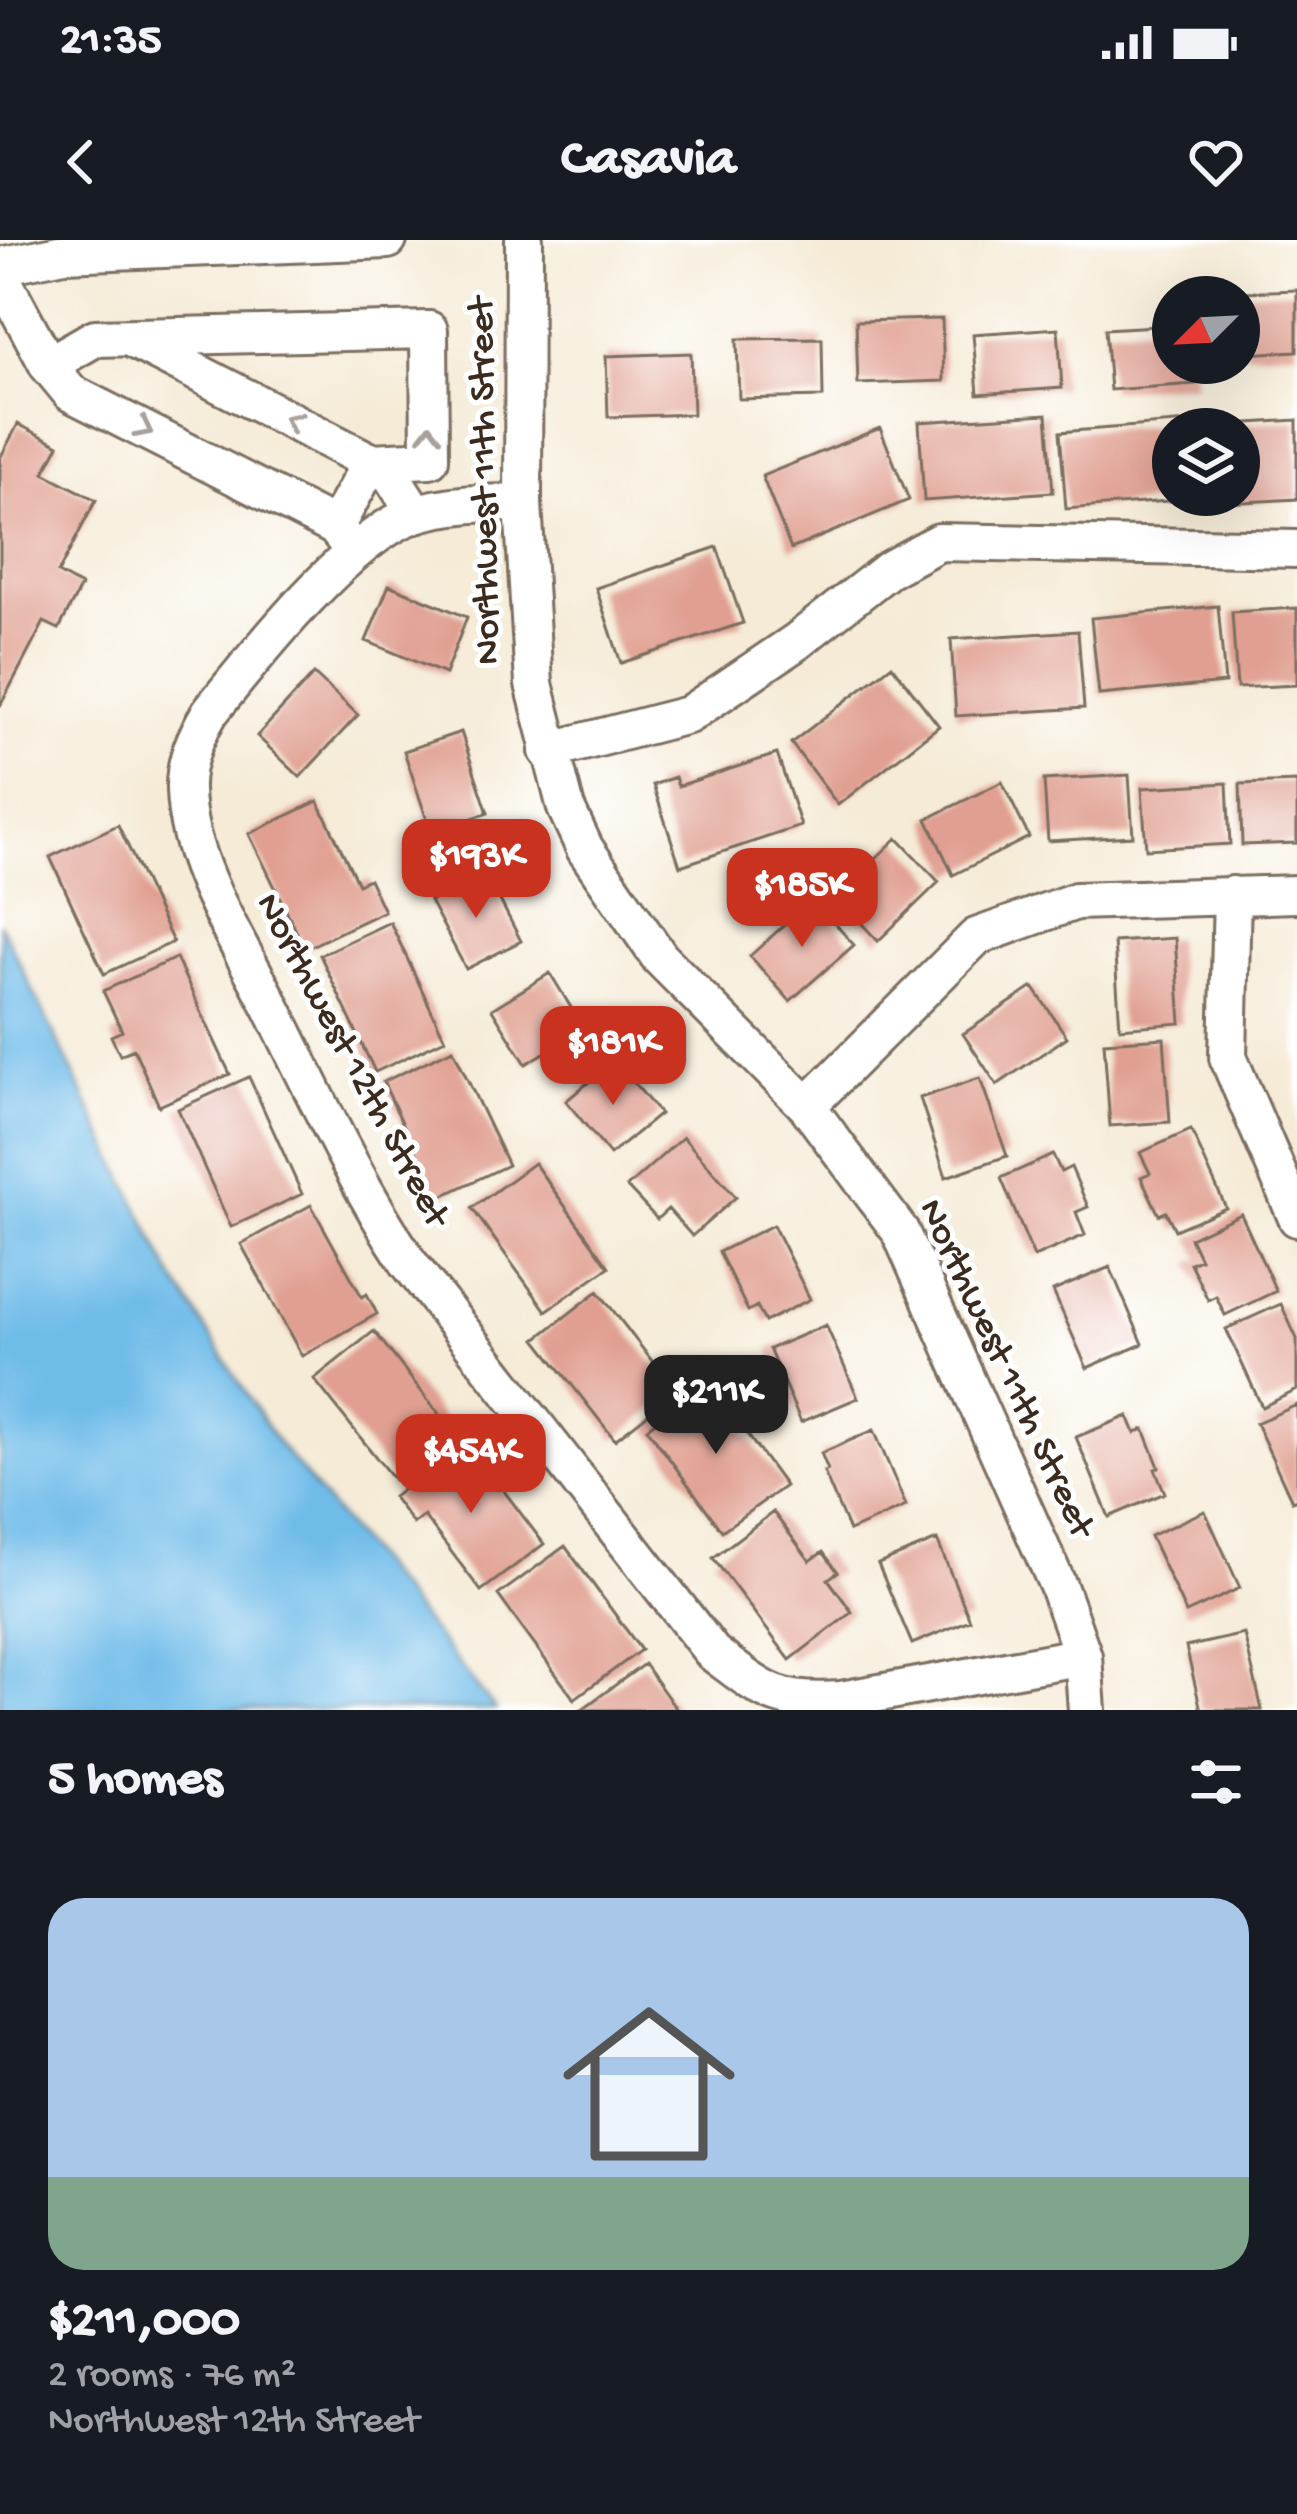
<!DOCTYPE html>
<meta charset="utf-8">
<style>
:root{--surface:#171b24;--page:#20242c;--text:#f1f3f6;--muted:#9ea1a6;--accent:#c8321e}
body{margin:0;font-family:"Gochi Hand",sans-serif;background:var(--page);color:var(--text);height:100vh;display:flex;flex-direction:column;font-size:45px;white-space:nowrap}
*{box-sizing:border-box;margin:0}
p{font-size:39px;color:var(--muted)}
.icon{flex:none;width:66px;height:66px;fill:none;stroke:currentColor;stroke-width:2;stroke-linecap:round;stroke-linejoin:round}
.map{position:relative;height:1470px;overflow:hidden}
.sheet{display:flex;flex-direction:column;background:var(--surface);flex:1}
.sheet>*{flex:none}
.needle{width:78px;rotate:246deg}
.controls{position:absolute;left:1152px;top:36px;display:grid;gap:24px}
.controls a{display:grid;place-items:center;width:108px;height:108px;border-radius:50%;background:var(--surface);box-shadow:0 12px 48px #0002;font-size:60px}
.price{position:absolute;translate:-50% -102px;padding:0 27px;border-radius:24px;background:var(--accent);color:#fff;font-size:39px;line-height:78px;filter:drop-shadow(0 3px 6px #0008)}
.price::after{content:'';position:absolute;left:50%;top:72px;width:36px;height:27px;margin-left:-18px;background:inherit;clip-path:polygon(0 0,100% 0,50% 100%)}
.price.active{background:#222;color:#fff}
ul{padding:0;list-style:none}
li{display:grid;align-content:center;gap:24px;height:636px;padding:0 48px}
li span{display:grid;place-items:center;height:372px;border-radius:36px;color:#555}
li>.icon{margin-inline-start:auto}
span .icon{width:216px;height:216px;fill:#fffc;stroke-width:1}
li b{font-size:51px}
h2{display:flex;justify-content:space-between;align-items:center;height:144px;padding:0 48px;font-size:51px}
.status{display:flex;justify-content:space-between;align-items:center;height:84px;padding:0 60px;background:var(--surface);direction:ltr}
.status svg{height:33px;fill:currentColor}
header{display:flex;justify-content:space-between;align-items:center;height:156px;padding:0 48px;background:var(--surface);font-size:54px;font-weight:800}
.map>svg:first-child{display:block}
.water{fill:#6fbce9;stroke:#557384;stroke-width:3}
.building{fill:#e09f90}
.lines{fill:none;stroke-linecap:round;stroke-linejoin:round}
.minor-casing{stroke:#7c6e5f;stroke-width:42}
.minor{stroke:#fff;stroke-width:36}
.oneway{stroke:#a79f9a}
.labels{text-anchor:middle;dominant-baseline:central;stroke-width:10;stroke-linejoin:round;paint-order:stroke}
.street-label{font-size:39px;fill:#3b2a1e;stroke:#fff}
</style>
<div class="status"><b>21:35</b><svg viewBox="0 0 49 12"><path d="M0 12V9h3v3zM5 12V6h3v6zM10 12V3h3v9zM15 12V0h3v12zM26 1h20v11H26zM47 4h2v5h-2z"/></svg></div>
<header><svg class="icon" aria-label="back" viewBox="0 0 24 24"><path d="M15 5l-7 7 7 7"/></svg>Casavia<svg class="icon" aria-label="heart" viewBox="0 0 24 24"><path d="M12 20l-8-8c-3-5 5-10 8-4 3-6 11-1 8 4z"/></svg></header>
<div class="map">
<svg width="1297" height="1470" viewBox="0 0 1297 1470">
<rect width="100%" height="100%" fill="#fff"/>
<filter id="ink" filterUnits="userSpaceOnUse"><feTurbulence type="fractalNoise" baseFrequency=".00833" numOctaves="2"/><feDisplacementMap in="SourceGraphic" scale="24" xChannelSelector="R" yChannelSelector="G"/><feConvolveMatrix kernelMatrix="1 2 1 2 8 2 1 2 1" color-interpolation-filters="sRGB"/></filter>
<filter id="wash" filterUnits="userSpaceOnUse"><feTurbulence type="fractalNoise" baseFrequency=".004" numOctaves="4" result="noise"/><feDisplacementMap in="SourceGraphic" scale="48" xChannelSelector="R" yChannelSelector="G"/><feGaussianBlur stdDeviation="2.7" result="paint"/><feColorMatrix in="noise" values="0 0 0 0 0 0 0 0 0 0 0 0 0 0 0 0 0 1.4 0 .05"/><feComposite in="paint" operator="in"/></filter>
<g filter="url(#wash)">
<rect width="100%" height="100%" fill="#f5ebd7"/>
<path class="water" d="M0,683L170,1032L275,1199L496,1470H0Z"/>
<g id="blocks">
<path class="building" d="M1297,50V111L1245,114L1243,52Z
M942,79L944,141L858,144L856,81Z
M1173,85V123H1193L1195,144L1110,150L1105,89Z
M1058,88L1062,148L978,154L973,94Z
M822,98L823,157L739,159L737,99Z
M691,113L693,174L608,177L606,116Z
M1047,174L1053,252L924,261L919,182Z
M1297,180V259L1207,264L1206,255H1239V189H1217V185Z
M1188,182V189H1173V255H1194V259L1066,269L1060,192Z
M18,184L59,205L44,233L96,260L58,333L81,346L59,389L44,382L0,466V218Z
M880,188L909,260L791,309L762,236Z
M717,307L743,383L621,423L596,348Z
M389,345L467,377L445,434L366,401Z
M1218,366L1225,443L1099,455L1091,378Z
M1297,368V445L1237,448L1232,372Z
M1078,391L1084,468L956,476L951,399Z
M892,425L939,486L838,565L791,503Z
M314,434L358,475L300,537L257,496Z
M461,492L488,573L431,592L404,511Z
M777,514L801,586L680,626L653,545L675,537L678,546Z
M1129,535L1133,596L1048,601L1044,540Z
M1002,542L1029,597L953,635L927,579Z
M1297,542V603L1242,605L1240,544Z
M1227,543L1230,604L1146,609L1142,548Z
M318,561L358,644L369,639L384,671L305,709L249,594Z
M118,585L173,702L104,734L50,617Z
M897,598L939,642L878,701L836,656Z
M486,633L521,701L466,729L430,661Z
M813,659L854,705L790,761L750,716Z
M390,682L445,799L375,832L320,715Z
M1175,698L1181,783L1120,788L1114,702Z
M176,718L230,834L159,866L134,809L120,815L111,796L122,791L103,751Z
M550,733L584,789L526,824L492,769Z
M1033,747L1067,797L997,845L963,794Z
M1164,798L1170,882L1110,886L1104,802Z
M453,809L508,925L438,958L383,842Z
M615,820L660,874L610,915L566,861Z
M249,837L302,954L231,987L178,869Z
M980,838L1007,916L946,937L920,858Z
M1191,890L1226,968L1175,990L1166,972L1159,975L1141,937L1150,933L1140,913Z
M683,897L736,957L692,996L668,969L657,979L627,947Z
M1053,915L1061,932L1071,927L1088,967L1076,972L1085,995L1034,1017L1001,938Z
M534,923L609,1027L546,1071L472,968Z
M311,965L362,1057L367,1054L377,1074L302,1116L241,1004Z
M1241,974L1276,1051L1225,1075L1216,1056L1208,1060L1190,1023L1200,1019L1190,998Z
M773,985L810,1059L765,1082L757,1066L748,1071L719,1012Z
M1110,1027L1143,1104L1087,1128L1053,1051Z
M598,1051L676,1152L615,1200L536,1099Z
M1281,1064L1297,1099V1150L1262,1167L1226,1089Z
M826,1085L858,1158L801,1182L769,1109Z
M374,1091L454,1193L394,1240L314,1139Z
M709,1142L785,1246L722,1291L647,1188Z
M1297,1165V1259L1292,1261L1256,1183Z
M1128,1176L1135,1193L1144,1189L1159,1227L1155,1229L1165,1253L1109,1277L1076,1197Z
M874,1190L906,1266L849,1291L824,1232L828,1230L821,1213Z
M466,1201L544,1304L481,1351L424,1276L413,1284L393,1257Z
M1205,1271L1240,1348L1186,1373L1150,1296Z
M773,1272L810,1321L823,1312L838,1332L828,1339L852,1372L790,1420L713,1318Z
M937,1300L970,1380L912,1404L878,1324Z
M565,1306L641,1410L574,1459L498,1355Z
M1244,1394L1262,1470H1201L1186,1407Z
M644,1424L677,1470H581Z"/>
</g>
</g>
<g filter="url(#ink)">
<use href="#blocks" fill-opacity="0" stroke="#7c6e5f" stroke-width="3"/>
<g class="lines">
<g class="minor-casing">
<path id="minor" d="M524,0L523,263L534,444L566,568L585,609L660,718L807,866L900,991L1058,1346L1083,1416L1087,1470
M0,26L64,13L388,0
M0,35L48,125L71,153L335,287L350,306
M132,99L371,222L391,235L416,274
M48,125L95,98L429,90L430,219L371,222L335,287
M523,263C488,263 447,263 413,275C348,298 255,416 210,472C196,496 184,521 185,550C187,627 240,703 273,770C316,856 355,942 408,1022L713,1413C763,1450 775,1465 841,1460L1083,1416
M548,511L688,475L796,402L888,330L939,302L1297,309
M1232,655L1228,817L1297,978
M807,866L976,697L1076,661L1297,654"/>
</g>
<use href="#minor" class="minor"/>
</g>
<defs><path id="oneway-chevron" d="M-2-3.5L2.5 0L-2 3.5" fill="none" stroke-width="1.6" stroke-linecap="round" stroke-linejoin="round" transform="scale(3)"/></defs>
<g class="oneway">
<use href="#oneway-chevron" transform="translate(292 181) rotate(-153)"/>
<use href="#oneway-chevron" transform="translate(144 189) rotate(27)"/>
<use href="#oneway-chevron" transform="translate(430 193) rotate(-90)"/>
</g>
</g>
<g class="labels">
<g class="street-label">
<text transform="translate(487 241) rotate(-91)">Northwest 11th Street</text>
<text transform="translate(350 821) rotate(62)">Northwest 12th Street</text>
<text transform="translate(1004 1129) rotate(65)">Northwest 11th Street</text>
</g>
</g>
</svg>
<div class="controls">
<a><svg class="needle" viewBox="-14 -14 28 28"><path d="M0-13l5 13h-10z" fill="#e53935"/><path d="M0 13l5-13h-10z" fill="#9ea1a6"/></svg></a>
<a><svg class="icon" aria-label="layers" viewBox="0 0 24 24"><path d="M12 4l9 5-9 5-9-5zM3 14l9 5 9-5"/></svg></a>
</div>
<b class="price" style="left:476px;top:681px">$193K</b>
<b class="price" style="left:802px;top:710px">$185K</b>
<b class="price" style="left:613px;top:868px">$181K</b>
<b class="price active" style="left:716px;top:1217px">$211K</b>
<b class="price" style="left:471px;top:1276px">$454K</b>
</div>
<section class="sheet">
<h2>5 homes<svg class="icon" aria-label="filters" viewBox="0 0 24 24"><path d="M4 7h16M4 17h16"/><circle cx="9" cy="7" r="2"/><circle cx="15" cy="17" r="2"/></svg></h2>
<ul>
<li><span style="background:linear-gradient(#a9c7e8 75%,#7fa58c 0)"><svg class="icon" aria-label="home" viewBox="0 0 24 24"><path d="M3 11l9-7 9 7M6 9v11h12V9"/></svg></span><div><b>$211,000</b><p>2 rooms · 76 m²</p><p>Northwest 12th Street</p></div></li>
</ul>
</section>
